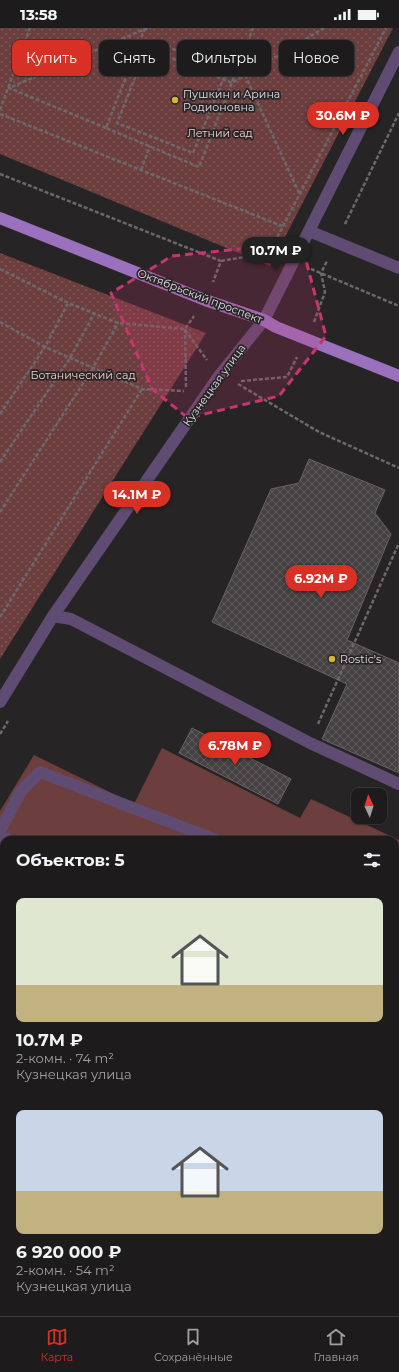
<!DOCTYPE html>
<html lang="ru">
<meta charset="utf-8">
<style>
:root{--surface:#1d1b1c;--page:#252425;--text:#f1f3f6;--muted:#a0a1a3;--line:#3b393b;--accent:#d93025}
body{margin:0;font-family:Montserrat,sans-serif;background:var(--page);color:var(--text);height:100vh;display:flex;flex-direction:column;font-size:15px;white-space:nowrap}
*{box-sizing:border-box;margin:0}
p{font-size:13px;color:var(--muted)}
.icon{flex:none;width:22px;height:22px;fill:none;stroke:currentColor;stroke-width:2;stroke-linecap:round;stroke-linejoin:round}
.map{position:relative;flex:1;overflow:hidden}
.panel{position:absolute;left:0px;top:808px;width:399px;height:480px;display:flex;flex-direction:column;background:var(--surface);border-radius:12px 12px 0 0;box-shadow:0 1px 3px #0004,0 0 0 1px var(--line)}
.panel>*{flex:none}
.hud{position:absolute;left:12px;top:12px;width:375px;height:36px;display:flex;gap:8px}
.needle{width:26px;rotate:356deg}
.buttons{position:absolute;left:351px;top:760px;display:grid;gap:8px}
.buttons a{display:grid;place-items:center;width:36px;height:36px;border-radius:8px;background:var(--surface);box-shadow:0 1px 3px #0004,0 0 0 1px var(--line);font-size:20px}
.price{position:absolute;translate:-50% -34px;padding:0 9px;border-radius:14px;background:var(--accent);color:#fff;font-size:13px;line-height:26px;filter:drop-shadow(0 1px 2px #0008)}
.price::after{content:'';position:absolute;left:50%;top:24px;width:12px;height:9px;margin-left:-6px;background:inherit;clip-path:polygon(0 0,100% 0,50% 100%)}
.price.selected{background:#222;color:#fff}
ul{padding:0;list-style:none}
li{display:grid;align-content:center;gap:8px;height:212px;padding:0 16px}
li span{display:grid;place-items:center;height:124px;border-radius:8px;color:#555}
li>.icon{margin-inline-start:auto}
span .icon{width:72px;height:72px;fill:#fffc;stroke-width:1}
li b{font-size:17px}
h2{display:flex;justify-content:space-between;align-items:center;height:48px;padding:0 16px;font-size:17px}
.chip{padding:0 14px;border-radius:8px;background:var(--surface);box-shadow:0 1px 3px #0004,0 0 0 1px var(--line);font-size:14px;line-height:36px}
.chip.selected{background:var(--accent);color:#fff}
.status{display:flex;justify-content:space-between;align-items:center;height:28px;padding:0 20px;background:var(--surface);direction:ltr}
.status svg{height:11px;fill:currentColor}
.tab-bar{display:flex;justify-content:space-around;align-items:center;height:56px;border-top:1px solid var(--line);background:var(--surface);font-size:11px;color:var(--muted)}
.tab-bar a{display:grid;justify-items:center;gap:2px}
.tab-bar .selected{color:var(--accent)}
.map>svg:first-child{display:block}
.green{fill:#6d3e3e;fill-rule:evenodd}
.park{fill:url(#park-dots)}
.building{fill:url(#building-cross-hatch);stroke:#676264}
.lines{fill:none;stroke-linecap:round;stroke-linejoin:round}
.path{stroke:#6b696b;stroke-width:2.5;stroke-dasharray:4 2;stroke-linecap:butt}
.service{stroke:#604c72;stroke-width:12}
.minor{stroke:#604c72;stroke-width:12}
.tertiary{stroke:#604c72;stroke-width:12}
.primary{stroke:#9b71be;stroke-width:12}
.marked{fill:#c6366f;fill-opacity:0.2;stroke:#c6366f;stroke-width:3;stroke-dasharray:8 5;stroke-linejoin:round}
.poi-dot{fill:#d9b334;stroke:#272426;stroke-width:1.5}
.labels{text-anchor:middle;dominant-baseline:central;stroke-width:3.5;stroke-linejoin:round;paint-order:stroke}
.poi-label{font-size:11px;fill:#e0dee0;stroke:#272426;text-anchor:start}
.park-label{font-size:11px;fill:#f4cccb;stroke:#272426}
.street-label{font-size:11px;fill:#e0dee0;stroke:#272426}
</style>
<div class="status"><b>13:58</b><svg viewBox="0 0 49 12"><path d="M0 12V9h3v3zM5 12V6h3v6zM10 12V3h3v9zM15 12V0h3v12zM26 1h20v11H26zM47 4h2v5h-2z"/></svg></div>
<div class="map">
<svg width="399" height="1288" viewBox="0 0 399 1288">
<defs>
<pattern id="park-dots" width="8" height="8" patternUnits="userSpaceOnUse"><rect width="8" height="8" fill="#6d3e3e"/><path d="M2 2h.1M6 6h.1" fill="none" stroke="#82595a" stroke-width="1.8" stroke-linecap="round"/></pattern>
<pattern id="building-cross-hatch" width="8" height="8" patternUnits="userSpaceOnUse"><rect width="8" height="8" fill="#464143"/><path d="M0 0l8 8M0 8l8-8" fill="none" stroke="#605c5e"/></pattern>
</defs>
<rect width="100%" height="100%" fill="#272426"/>
<path class="green" d="M162,720L300,790L311,771L399,812V1288H0V783L34,727L134,776ZM4,812H395V1284H4Z"/>
<path class="park" d="M0,0H393L270,238L0,126Z
M0,225L206,305L0,631Z"/>
<path class="building" d="M309,431L385,462L375,485L391,506L347,612L399,635V745L322,711L347,656L212,594L271,461L299,455Z
M192,700L291,751L278,776L179,725Z"/>
<g class="lines">
<path class="path" d="M145,0L106,100L199,139L253,0
M150,12L227,42L193,125L117,95Z
M139,17L232,55L324,0
M245,47L299,165
M0,82L30,0
M0,86L282,198
M106,100L9,60L145,1L151,0
M141,142L150,118
M0,146L221,233L213,254
M345,196L399,85
M269,225L386,0
M221,233L269,225L275,227
M0,241L68,275L118,295L185,301L194,288
M311,241L399,278
M0,294L45,319L142,361L184,363
M314,294L325,264L321,245L327,233
M185,301L186,359
M185,302L207,332
M241,353L287,349L297,329
M238,356L319,404L399,440
M0,386L45,319L68,275
M0,434L70,330L94,286
M0,484L93,340L118,295
M0,589L142,361
M318,696L399,515
M0,706L8,693
M0,933L4,934
M39,1288L42,1284"/>
<path class="service" d="M309,203L399,240
M53,588L71,591L310,715L399,756
M0,803L21,763L40,744L216,812
M0,808L9,812
M0,900L4,901
M395,1095L399,1097
M395,1196L399,1198"/>
<path class="minor" d="M0,674L53,588L219,348L264,292"/>
<path class="tertiary" d="M264,292L399,24"/>
<path class="primary" d="M0,190L205,272L264,292L276,299L399,348"/>
</g>
<path class="marked" d="M249,220L304,225L326,308L279,368L188,390L152,361L111,265L172,228Z"/>
<g class="poi-dot">
<circle cx="175" cy="72" r="4"/>
<circle cx="332" cy="631" r="4"/>
</g>
<g class="labels">
<g class="poi-label">
<text x="183" y="66">Пушкин и Арина<tspan x="183" dy="13">Родионовна</tspan></text>
<text x="340" y="631">Rostic's</text>
</g>
<g class="park-label">
<text x="220" y="105">Летний сад</text>
<text x="83" y="347">Ботанический сад</text>
</g>
<g class="street-label">
<text transform="translate(200 268) rotate(21)">Октябрьский проспект</text>
<text transform="translate(214 357) rotate(-54)">Кузнецкая улица</text>
</g>
</g>
</svg>
<div class="buttons">
<a><svg class="needle" viewBox="-14 -14 28 28"><path d="M0-13l5 13h-10z" fill="#e53935"/><path d="M0 13l5-13h-10z" fill="#a0a1a3"/></svg></a>
</div>
<b class="price" style="left:343px;top:108px">30.6M ₽</b>
<b class="price selected" style="left:276px;top:243px">10.7M ₽</b>
<b class="price" style="left:137px;top:487px">14.1M ₽</b>
<b class="price" style="left:321px;top:571px">6.92M ₽</b>
<b class="price" style="left:235px;top:738px">6.78M ₽</b>
<div class="hud">
<a class="chip selected">Купить</a>
<a class="chip">Снять</a>
<a class="chip">Фильтры</a>
<a class="chip">Новое</a>
</div>
<section class="panel">
<h2>Объектов: 5<svg class="icon" aria-label="filters" viewBox="0 0 24 24"><path d="M4 7h16M4 17h16"/><circle cx="9" cy="7" r="2"/><circle cx="15" cy="17" r="2"/></svg></h2>
<ul>
<li><span style="background:linear-gradient(#dfe7d0 70%,#c2b280 0)"><svg class="icon" aria-label="home" viewBox="0 0 24 24"><path d="M3 11l9-7 9 7M6 9v11h12V9"/></svg></span><div><b>10.7M ₽</b><p>2-комн. · 74 m²</p><p>Кузнецкая улица</p></div></li>
<li><span style="background:linear-gradient(#c9d6e8 65%,#c2b280 0)"><svg class="icon" aria-label="home" viewBox="0 0 24 24"><path d="M3 11l9-7 9 7M6 9v11h12V9"/></svg></span><div><b>6 920 000 ₽</b><p>2-комн. · 54 m²</p><p>Кузнецкая улица</p></div></li>
</ul>
</section>
</div>
<nav class="tab-bar">
<a class="selected"><svg class="icon" aria-label="map" viewBox="0 0 24 24"><path d="M3 6l6-2 6 2 6-2v14l-6 2-6-2-6 2zM9 4v14M15 6v14"/></svg>Карта</a>
<a><svg class="icon" aria-label="saved" viewBox="0 0 24 24"><path d="M7 4h10v16l-5-4-5 4z"/></svg>Сохранённые</a>
<a><svg class="icon" aria-label="home" viewBox="0 0 24 24"><path d="M3 11l9-7 9 7M6 9v11h12V9"/></svg>Главная</a>
</nav>
